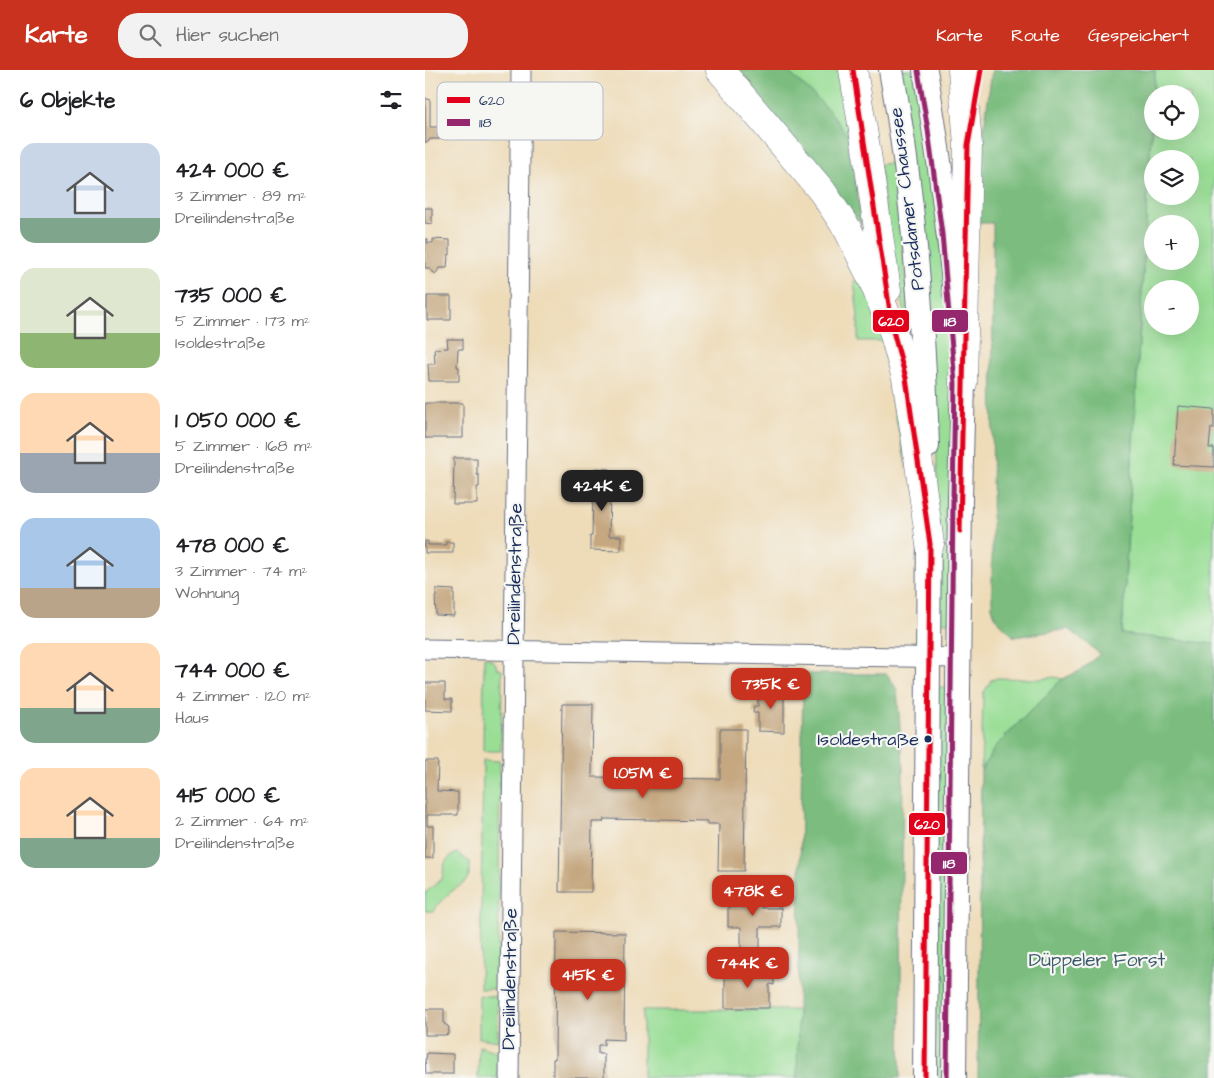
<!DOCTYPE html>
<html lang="de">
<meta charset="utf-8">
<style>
:root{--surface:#fff;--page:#f2f2f2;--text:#202124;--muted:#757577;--accent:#c8321e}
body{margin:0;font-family:"Architects Daughter",sans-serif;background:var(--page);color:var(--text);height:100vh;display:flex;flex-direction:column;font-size:19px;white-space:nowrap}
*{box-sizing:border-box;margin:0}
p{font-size:16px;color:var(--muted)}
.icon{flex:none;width:28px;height:28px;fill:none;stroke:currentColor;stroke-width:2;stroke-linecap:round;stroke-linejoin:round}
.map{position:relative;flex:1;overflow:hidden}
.details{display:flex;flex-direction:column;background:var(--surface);width:425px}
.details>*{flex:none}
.controls{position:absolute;left:719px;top:15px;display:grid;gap:10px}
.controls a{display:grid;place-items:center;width:55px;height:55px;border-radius:50%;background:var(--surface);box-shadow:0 5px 20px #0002;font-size:25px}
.price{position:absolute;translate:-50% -42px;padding:0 11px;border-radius:10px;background:var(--accent);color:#fff;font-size:16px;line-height:32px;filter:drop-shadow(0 1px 2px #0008)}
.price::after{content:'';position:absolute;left:50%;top:30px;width:15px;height:11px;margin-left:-8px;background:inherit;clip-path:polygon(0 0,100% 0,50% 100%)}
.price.active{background:#222;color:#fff}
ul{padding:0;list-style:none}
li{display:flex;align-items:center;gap:15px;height:125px;padding:0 20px}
li span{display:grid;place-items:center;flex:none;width:140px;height:100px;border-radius:15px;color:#555}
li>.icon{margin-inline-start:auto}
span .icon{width:60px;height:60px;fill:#fffc;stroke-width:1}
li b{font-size:21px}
h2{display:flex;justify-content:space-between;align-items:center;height:60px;padding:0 20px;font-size:21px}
header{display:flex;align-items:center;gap:30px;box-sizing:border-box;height:70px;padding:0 25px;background:var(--accent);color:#fff}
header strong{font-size:24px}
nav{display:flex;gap:28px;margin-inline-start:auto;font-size:18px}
.search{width:350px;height:45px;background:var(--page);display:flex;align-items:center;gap:12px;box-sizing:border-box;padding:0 18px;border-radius:20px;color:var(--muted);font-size:19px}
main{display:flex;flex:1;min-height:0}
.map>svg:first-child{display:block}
.green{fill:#9ade96;stroke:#5a867a;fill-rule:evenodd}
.forest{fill:#7bbd7f;stroke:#4b766e}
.building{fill:#c5a780}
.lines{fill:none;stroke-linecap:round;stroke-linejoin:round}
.minor-casing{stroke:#656c7e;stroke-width:21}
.major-casing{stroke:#656c7e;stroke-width:26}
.highway-casing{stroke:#656c7e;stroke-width:29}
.minor{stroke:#fff;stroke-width:19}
.major{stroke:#fff;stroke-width:24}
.highway{stroke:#fff;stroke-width:28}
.bus-1-casing{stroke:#f6f6f2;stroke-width:9}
.bus-2-casing{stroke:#f6f6f2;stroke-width:9}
.bus-1{stroke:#e2001a;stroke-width:5}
.bus-2{stroke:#95276e;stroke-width:5}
.bus-dot{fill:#1b2f5e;stroke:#f6f6f2;stroke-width:2}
.labels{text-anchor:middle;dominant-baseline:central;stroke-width:4.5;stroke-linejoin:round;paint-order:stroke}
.bus-label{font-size:18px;fill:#1b2f5e;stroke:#f6f6f2;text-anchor:end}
.street-label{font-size:19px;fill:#1b2f5e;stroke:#f6f6f2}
.park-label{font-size:19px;fill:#3b5b6c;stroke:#f6f6f2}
.key{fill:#f6f6f2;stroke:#b4bac6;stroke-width:1}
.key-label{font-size:14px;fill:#1b2f5e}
.line-badge{stroke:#f6f6f2;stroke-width:2}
.badge-label{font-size:14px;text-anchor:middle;font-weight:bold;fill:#fff}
</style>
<header>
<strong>Karte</strong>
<div class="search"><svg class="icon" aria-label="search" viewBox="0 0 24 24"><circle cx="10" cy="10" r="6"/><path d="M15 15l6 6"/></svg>Hier suchen</div>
<nav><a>Karte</a><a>Route</a><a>Gespeichert</a></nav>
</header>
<main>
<section class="details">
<h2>6 Objekte<svg class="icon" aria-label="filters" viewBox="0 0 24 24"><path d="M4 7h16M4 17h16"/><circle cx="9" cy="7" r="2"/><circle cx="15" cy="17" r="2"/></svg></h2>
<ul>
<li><span style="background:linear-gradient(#c9d6e8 75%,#7fa58c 0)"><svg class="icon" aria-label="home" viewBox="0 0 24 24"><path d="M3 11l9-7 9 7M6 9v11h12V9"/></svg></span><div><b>424 000 €</b><p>3 Zimmer · 89 m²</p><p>Dreilindenstraße</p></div></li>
<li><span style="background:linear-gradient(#dfe7d0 65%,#8fb573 0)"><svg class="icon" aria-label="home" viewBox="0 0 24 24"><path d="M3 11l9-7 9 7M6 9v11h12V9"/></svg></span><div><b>735 000 €</b><p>5 Zimmer · 173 m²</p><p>Isoldestraße</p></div></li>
<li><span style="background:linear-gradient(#ffd9b3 60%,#9aa5b1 0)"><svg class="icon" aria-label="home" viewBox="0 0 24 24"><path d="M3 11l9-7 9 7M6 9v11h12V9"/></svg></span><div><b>1 050 000 €</b><p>5 Zimmer · 168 m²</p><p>Dreilindenstraße</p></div></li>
<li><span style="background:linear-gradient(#a9c7e8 70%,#b9a48a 0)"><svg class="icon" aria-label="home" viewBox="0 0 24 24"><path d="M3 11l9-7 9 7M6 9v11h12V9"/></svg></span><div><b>478 000 €</b><p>3 Zimmer · 74 m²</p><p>Wohnung</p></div></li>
<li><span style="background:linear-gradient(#ffd9b3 65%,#7fa58c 0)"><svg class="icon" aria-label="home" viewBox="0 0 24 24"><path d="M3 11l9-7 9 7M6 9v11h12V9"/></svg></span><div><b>744 000 €</b><p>4 Zimmer · 120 m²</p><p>Haus</p></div></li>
<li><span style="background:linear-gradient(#ffd9b3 70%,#7fa58c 0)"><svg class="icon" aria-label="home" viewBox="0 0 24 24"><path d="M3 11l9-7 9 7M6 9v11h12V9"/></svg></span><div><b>415 000 €</b><p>2 Zimmer · 64 m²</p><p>Dreilindenstraße</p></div></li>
</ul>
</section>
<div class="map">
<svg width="789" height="1008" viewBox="0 0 789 1008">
<rect width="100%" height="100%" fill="#f6f6f2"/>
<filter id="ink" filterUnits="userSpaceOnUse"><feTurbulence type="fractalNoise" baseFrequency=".02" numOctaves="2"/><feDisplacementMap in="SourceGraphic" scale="10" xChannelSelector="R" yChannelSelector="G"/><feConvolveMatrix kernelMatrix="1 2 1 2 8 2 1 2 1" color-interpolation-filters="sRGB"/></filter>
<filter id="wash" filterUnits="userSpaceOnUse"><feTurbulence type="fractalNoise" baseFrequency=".0096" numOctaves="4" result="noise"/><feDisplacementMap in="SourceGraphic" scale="20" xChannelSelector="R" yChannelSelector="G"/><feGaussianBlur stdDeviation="1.12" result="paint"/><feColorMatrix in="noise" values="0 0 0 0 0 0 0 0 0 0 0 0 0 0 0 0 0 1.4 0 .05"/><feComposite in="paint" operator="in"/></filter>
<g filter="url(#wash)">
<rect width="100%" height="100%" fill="#eedcb9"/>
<path class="green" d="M361,0H413L424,68C405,40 386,22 361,0Z
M473,0H493L518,184L526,285L528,344L526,552H512L513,433L511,360Z
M730,0H789V574L697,565L727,49L728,61H765V24H729ZM728,89H765V126H728ZM728,154H765V191H728ZM728,219H765V256H728Z
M468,92L476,161L486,263L485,264L467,187L454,95Z
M438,207L463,270L482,399L464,317L458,271H433V246L429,211Z
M59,587C67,589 71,591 72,599L77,600L76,681H58Z
M630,607L637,609L570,677L556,701L558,624L566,610L572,608L615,609Z
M511,617H526L522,1008H507Z
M58,690L75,691L73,919H55Z
M32,783L45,792C46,807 42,812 30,819C23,823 17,831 11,836L10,841H0V823L17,809C19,795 19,788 32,783Z
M54,925L73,927V971L54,968Z
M218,940H373V1008H218Z
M54,976L73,982V1008H53Z"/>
<path class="forest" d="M311,0H361L391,27L408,45L424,68L437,155Z
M567,0H730L729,24H728L727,49L697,564L789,574V1008H553L556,701L570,677L637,609L655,601L675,584L644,559L589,567L571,549L567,537L568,153H554L556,80Z
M378,604H462L472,620L478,695L475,1008H372Z"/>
<g id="blocks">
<path class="building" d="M0,28L5,30V57H15V69H5L3,72H0Z
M0,138H7V154L0,153Z
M0,169H3L2,173H8V169L25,170V185H23L22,198H14L11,204L5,200V198H0Z
M2,226H26V250H2Z
M22,269H38V279H33L32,297H34V311H4L3,294H10L9,279L23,278Z
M0,333H38V368H0Z
M753,336L789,339V359L786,358L784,378H789V397L749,395Z
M29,388H52V405H54V417H52V434H28Z
M170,398L185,399V405H188V427H185L184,466H196V481L165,480V466H167L168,425H164V406H169Z
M0,471H3V475H21V472H28V483H0Z
M11,519L29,520V546L11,545L10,526L11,527Z
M0,613H20V629H27V641L0,640Z
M333,618L359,619V662L333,661V643H328L329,636H333Z
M137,634H168L167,707L295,709V659H321L319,801H293L294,754H282V751L179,749L178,752H167L166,822H134Z
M0,691H13L12,721L33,722V745H2V756H8V788H0Z
M317,811H336V838H356V857H335V884H316V857H303V837H317Z
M131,862L200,863L199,970L179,969V975H173V984H179V1008H129L128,1006V989H130Z
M300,901L349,902V915L345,914L344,916V938H300Z
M0,939H19V954L23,956L24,959L23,964L20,965H0Z
M2,983L28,984V1004H1L0,989H1Z"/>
</g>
</g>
<g filter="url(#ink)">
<use href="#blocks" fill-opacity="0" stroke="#656c7e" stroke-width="1"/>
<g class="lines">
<g class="minor-casing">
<path id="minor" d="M0,579L534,588
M84,1008L96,0"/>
</g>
<g class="major-casing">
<path id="major" d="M466,0C489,123 498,251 502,376
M500,0C512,74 523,149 530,224
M500,1008L504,455
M529,1008L535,428L538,313L537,294"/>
</g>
<g class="highway-casing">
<path id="highway" d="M295,0L397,121L423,160L448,211L468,261L481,308L490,365L505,474
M428,0L442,84L462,220
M537,0L543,75L538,313"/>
</g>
<use href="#minor" class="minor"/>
<use href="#major" class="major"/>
<use href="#highway" class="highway"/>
<g class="bus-1-casing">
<path id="bus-1" d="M428,0L468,261L481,308L505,474L500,1008
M535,461L543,75L556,0"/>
</g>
<g class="bus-2-casing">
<path id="bus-2" d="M493,1L503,60L517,164L530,313L528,428L522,1008"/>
</g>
<use href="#bus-1" class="bus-1"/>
<use href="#bus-2" class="bus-2"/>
</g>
</g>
<circle class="bus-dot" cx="503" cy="669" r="4.5"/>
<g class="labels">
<g class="bus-label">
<text x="494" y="669">Isoldestraße</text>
</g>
<g class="street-label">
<text transform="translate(482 129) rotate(-97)">Potsdamer Chaussee</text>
<text transform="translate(90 504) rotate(-89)">Dreilindenstraße</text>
<text transform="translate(85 909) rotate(-89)">Dreilindenstraße</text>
</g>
<g class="park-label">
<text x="672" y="890">Düppeler Forst</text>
</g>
</g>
<rect x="12" y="12" width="166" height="58" rx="8" class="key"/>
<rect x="22" y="27" width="23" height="6" fill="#e2001a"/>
<rect x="22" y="49" width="23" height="7" fill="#95276e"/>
<g class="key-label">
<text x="54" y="35">620</text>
<text x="54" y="57">118</text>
</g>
<g class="line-badge">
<rect x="447" y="239" width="38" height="24" rx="5" fill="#e2001a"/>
<rect x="506" y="239" width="38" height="24" rx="5" fill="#95276e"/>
<rect x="483" y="742" width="38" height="24" rx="5" fill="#e2001a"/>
<rect x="505" y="781" width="38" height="24" rx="5" fill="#95276e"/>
</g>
<g class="badge-label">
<text x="466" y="256">620</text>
<text x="525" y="256">118</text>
<text x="502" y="759">620</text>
<text x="524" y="798">118</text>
</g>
</svg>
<div class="controls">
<a><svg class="icon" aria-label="locate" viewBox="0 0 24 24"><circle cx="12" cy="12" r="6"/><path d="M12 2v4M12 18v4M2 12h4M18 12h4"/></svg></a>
<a><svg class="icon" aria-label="layers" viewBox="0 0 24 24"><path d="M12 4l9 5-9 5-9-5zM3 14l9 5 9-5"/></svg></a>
<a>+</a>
<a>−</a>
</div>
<b class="price active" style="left:177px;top:442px">424K €</b>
<b class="price" style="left:346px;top:640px">735K €</b>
<b class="price" style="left:218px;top:729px">1.05M €</b>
<b class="price" style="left:328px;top:847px">478K €</b>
<b class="price" style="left:323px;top:919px">744K €</b>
<b class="price" style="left:163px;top:931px">415K €</b>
</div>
</main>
